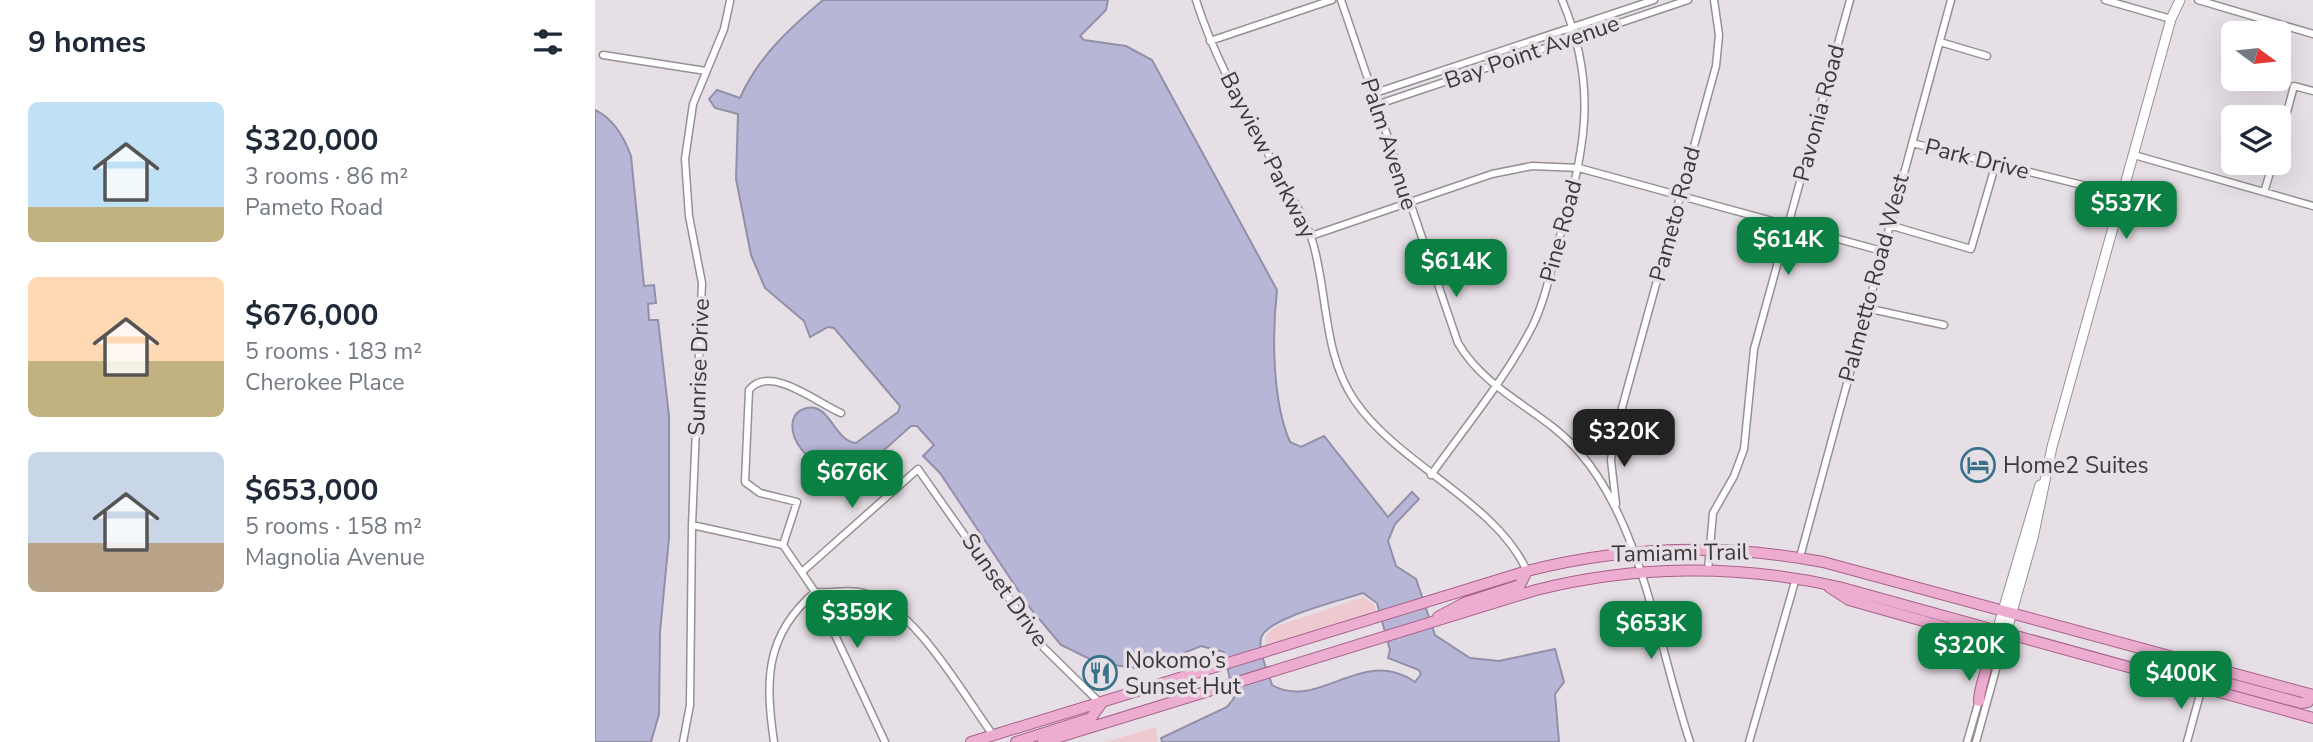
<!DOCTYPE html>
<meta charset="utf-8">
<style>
:root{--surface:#fff;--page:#f6f6f7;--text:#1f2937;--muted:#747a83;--accent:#0b8043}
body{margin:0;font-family:"Nunito Sans",sans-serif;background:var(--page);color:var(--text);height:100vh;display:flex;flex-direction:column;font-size:26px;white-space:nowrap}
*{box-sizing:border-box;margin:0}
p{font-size:23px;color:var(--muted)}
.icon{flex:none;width:38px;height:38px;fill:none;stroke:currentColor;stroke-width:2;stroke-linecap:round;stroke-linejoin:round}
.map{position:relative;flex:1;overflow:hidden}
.drawer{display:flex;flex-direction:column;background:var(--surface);width:595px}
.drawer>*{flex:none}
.needle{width:46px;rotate:105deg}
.buttons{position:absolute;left:1626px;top:21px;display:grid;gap:14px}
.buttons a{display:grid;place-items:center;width:70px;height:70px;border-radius:10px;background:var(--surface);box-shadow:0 7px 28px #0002;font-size:35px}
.price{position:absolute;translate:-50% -60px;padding:0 16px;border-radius:14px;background:var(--accent);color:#fff;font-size:23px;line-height:46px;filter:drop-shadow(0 2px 4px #0008)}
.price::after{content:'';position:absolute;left:50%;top:42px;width:21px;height:16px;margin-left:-10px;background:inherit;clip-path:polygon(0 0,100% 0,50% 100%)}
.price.current{background:#222;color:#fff}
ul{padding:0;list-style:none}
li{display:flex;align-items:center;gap:21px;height:175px;padding:0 28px}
li span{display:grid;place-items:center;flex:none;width:196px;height:140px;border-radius:10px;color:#555}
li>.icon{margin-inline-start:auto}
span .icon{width:84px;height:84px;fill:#fffc;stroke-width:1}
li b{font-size:30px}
h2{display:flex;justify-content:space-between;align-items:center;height:84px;padding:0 28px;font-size:30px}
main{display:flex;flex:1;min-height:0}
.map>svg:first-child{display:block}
.green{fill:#eecad0}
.water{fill:#b7b6d6;stroke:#9290a8;stroke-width:2;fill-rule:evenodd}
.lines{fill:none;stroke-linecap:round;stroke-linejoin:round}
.street-casing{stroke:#969096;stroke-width:9}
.secondary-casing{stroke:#969096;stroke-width:11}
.primary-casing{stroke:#a76189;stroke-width:12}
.street{stroke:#fff;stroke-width:6}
.secondary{stroke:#fff;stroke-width:9}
.primary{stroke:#ecadd1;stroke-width:10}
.labels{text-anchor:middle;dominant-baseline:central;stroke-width:7;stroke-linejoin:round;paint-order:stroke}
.street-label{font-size:23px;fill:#3c393c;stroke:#e7dfe6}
.poi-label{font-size:23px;fill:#3c393c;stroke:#e7dfe6;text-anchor:start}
</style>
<main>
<section class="drawer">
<h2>9 homes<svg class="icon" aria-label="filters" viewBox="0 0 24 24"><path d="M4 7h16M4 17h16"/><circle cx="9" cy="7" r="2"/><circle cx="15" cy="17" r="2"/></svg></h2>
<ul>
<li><span style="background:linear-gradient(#bfe0f5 75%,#c2b280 0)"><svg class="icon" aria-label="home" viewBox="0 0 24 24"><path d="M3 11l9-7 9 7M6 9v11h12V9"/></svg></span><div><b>$320,000</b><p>3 rooms · 86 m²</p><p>Pameto Road</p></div></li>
<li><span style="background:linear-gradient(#ffd9b3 60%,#c2b280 0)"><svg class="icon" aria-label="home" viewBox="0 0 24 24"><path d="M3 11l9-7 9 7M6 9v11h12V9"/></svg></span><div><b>$676,000</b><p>5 rooms · 183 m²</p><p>Cherokee Place</p></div></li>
<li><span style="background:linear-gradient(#c9d6e8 65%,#b9a48a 0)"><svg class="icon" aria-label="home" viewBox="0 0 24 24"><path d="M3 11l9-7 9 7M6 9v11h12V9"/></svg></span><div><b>$653,000</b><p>5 rooms · 158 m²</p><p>Magnolia Avenue</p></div></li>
</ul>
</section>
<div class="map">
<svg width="1718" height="742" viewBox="0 0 1718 742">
<rect width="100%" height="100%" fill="#e7dfe6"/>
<path class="green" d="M768,597L779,604L781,612L670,649L671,635L682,626Z
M561,727L563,742H510Z"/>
<path class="water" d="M228,0H513L511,10L485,36L489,40L531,46L557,60L682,290C677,334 677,401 695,442L706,447L729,436L793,517L817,492L824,499L800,524L793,541L801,566L821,579L840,635L875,658L904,661L960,649L969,682L960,694L964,742H567L566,738L632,707L639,698L629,652L606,646L549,669L503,663L466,645L435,608L345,473L328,456L339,445L322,426H316C302,438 289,452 274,461C213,492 175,416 212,408C235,403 239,441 261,443L303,412L305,406L239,328L233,327L215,337L209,321L170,288L156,255L141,179L143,114L120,108L114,99L122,90L145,98C163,57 194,29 228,0ZM768,593L782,603L795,650L793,658L824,670L826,674L820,682C768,645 723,712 677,685C673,672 663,651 666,638C671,618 748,600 768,593Z
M0,110C19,119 29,137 36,156L49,286L59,285L61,303L53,304L54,320H63L74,416V538L65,632L64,714L56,742H0Z"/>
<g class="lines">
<g class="street-casing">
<path id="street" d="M601,0C620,61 653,116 683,172C695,195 711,219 718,243C733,295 728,355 760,401C804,465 901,502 932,571
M746,0L863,343C893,394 949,410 985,453C1047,524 1065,653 1095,742
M1510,0L1576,19
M1603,0L1718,34
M615,41L737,0
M1345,42L1392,56
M8,55L111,71
M777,94L1059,0
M781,105L1093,0
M1684,142L1699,86L1718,91
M1317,143L1528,195
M1539,155L1718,206
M1669,192L1678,163
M1294,225L1376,249L1401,163
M716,236L897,174L937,166L984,168L1287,251
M1271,308L1349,325
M1020,432L1016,460L1021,504
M977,443C994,447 1013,442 1022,426L1121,66L1124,35L1119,0
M836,475C871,426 911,378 938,325C950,300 956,270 963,243C989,154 1005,89 967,0
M97,525L188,545L220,592L290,742
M188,545L202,502L165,493L150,482L154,390C175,363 225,405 246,413
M1205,557L1356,0
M1113,570L1118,513L1139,476L1149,449L1159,349L1255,0
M208,571L323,469L449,648L504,702
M1395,656L1402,631
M88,742L95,705L97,525L107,283L94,216L90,159L98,104L129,29L135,1
M179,742C170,680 170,635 220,592C237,594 253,588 269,593C320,607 367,693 398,735
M1154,742L1201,578
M1372,742L1385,697
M1381,742L1411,633
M1592,742L1607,687"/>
</g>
<g class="secondary-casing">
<path id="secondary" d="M1402,631L1445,485
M1411,633L1438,538L1457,447L1576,19L1585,0"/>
</g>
<g class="primary-casing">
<path id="primary" d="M1234,587L1254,600L1385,637C1403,655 1384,680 1384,701
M843,617L869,603L925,585L932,571
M1607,687L1613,681L1621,680L1706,703L1713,702L1716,695
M376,742L932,571C1031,546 1128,543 1228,562L1718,695
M421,742L496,718L506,704
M448,742L941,590C1040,565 1144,564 1244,587L1718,718"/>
</g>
<use href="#street" class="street"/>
<use href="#secondary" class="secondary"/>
<use href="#primary" class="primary"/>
</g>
<defs>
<g id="hotel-ring" transform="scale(1.75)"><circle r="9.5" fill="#e7dfe6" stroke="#38718a" stroke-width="1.5"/><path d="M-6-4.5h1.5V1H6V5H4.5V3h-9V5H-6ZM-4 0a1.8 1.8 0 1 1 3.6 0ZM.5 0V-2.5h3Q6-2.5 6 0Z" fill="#38718a"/></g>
<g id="restaurant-ring" transform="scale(1.75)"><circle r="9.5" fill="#e7dfe6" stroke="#38718a" stroke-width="1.5"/><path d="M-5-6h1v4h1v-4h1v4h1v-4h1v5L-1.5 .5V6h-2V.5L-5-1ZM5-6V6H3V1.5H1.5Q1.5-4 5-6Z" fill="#38718a"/></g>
</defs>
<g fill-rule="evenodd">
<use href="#hotel-ring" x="1383" y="465"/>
<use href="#restaurant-ring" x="505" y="673"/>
</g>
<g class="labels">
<g class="street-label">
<text transform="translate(937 52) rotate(-19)">Bay Point Avenue</text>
<text transform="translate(1224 113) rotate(-75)">Pavonia Road</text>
<text transform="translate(794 144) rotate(72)">Palm Avenue</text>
<text transform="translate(673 155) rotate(63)">Bayview Parkway</text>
<text transform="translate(1382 159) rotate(14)">Park Drive</text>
<text transform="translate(1080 214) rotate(-75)">Pameto Road</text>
<text transform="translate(966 231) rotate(-75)">Pine Road</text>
<text transform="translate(1279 278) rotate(-75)">Palmetto Road West</text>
<text transform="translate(104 367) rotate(-88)">Sunrise Drive</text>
<text transform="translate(1085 553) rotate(-1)">Tamiami Trail</text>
<text transform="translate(410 590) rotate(55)">Sunset Drive</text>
</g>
<g class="poi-label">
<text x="1408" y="465">Home2 Suites</text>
<text x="530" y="660">Nokomo’s<tspan x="530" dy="26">Sunset Hut</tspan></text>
</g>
</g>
</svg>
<div class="buttons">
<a><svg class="needle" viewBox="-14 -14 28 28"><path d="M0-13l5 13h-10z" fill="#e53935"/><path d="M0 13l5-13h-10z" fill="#747a83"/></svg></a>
<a><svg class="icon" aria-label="layers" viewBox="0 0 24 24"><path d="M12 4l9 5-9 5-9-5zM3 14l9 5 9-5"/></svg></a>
</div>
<b class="price" style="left:1531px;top:241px">$537K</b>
<b class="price" style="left:1193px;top:277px">$614K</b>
<b class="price" style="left:861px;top:299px">$614K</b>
<b class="price current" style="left:1029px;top:469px">$320K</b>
<b class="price" style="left:257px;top:510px">$676K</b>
<b class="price" style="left:262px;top:650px">$359K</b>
<b class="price" style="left:1056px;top:661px">$653K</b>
<b class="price" style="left:1374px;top:683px">$320K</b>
<b class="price" style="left:1586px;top:711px">$400K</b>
</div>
</main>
